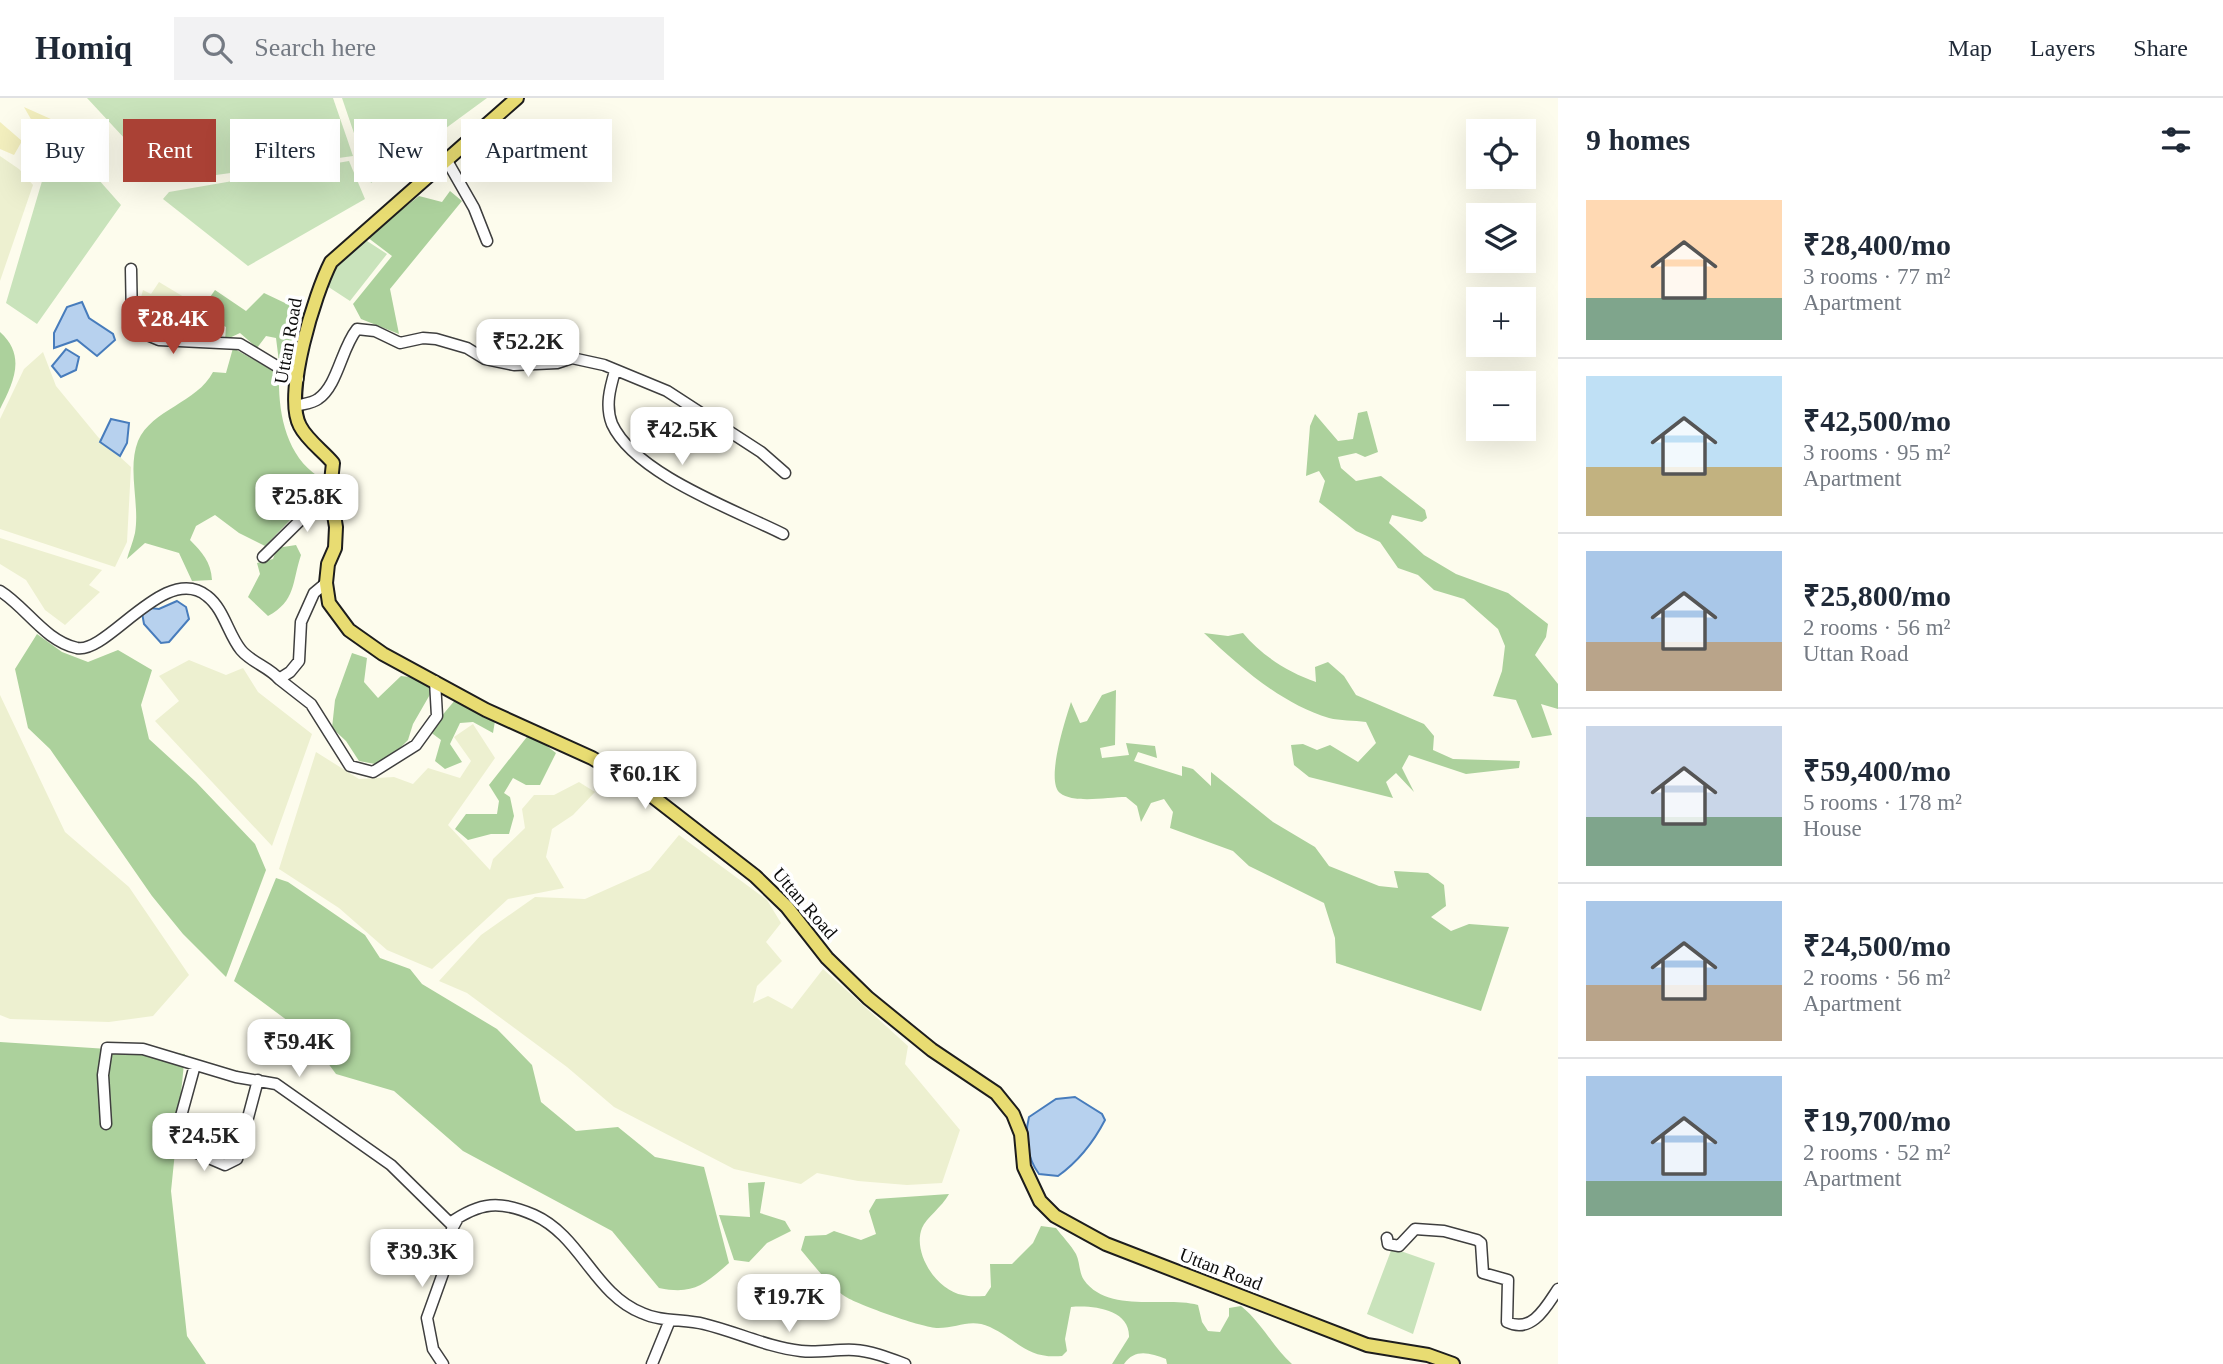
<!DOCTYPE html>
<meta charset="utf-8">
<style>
:root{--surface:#fff;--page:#f2f2f3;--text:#1f2937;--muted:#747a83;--line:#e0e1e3;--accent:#aa4135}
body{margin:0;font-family:Georgia,serif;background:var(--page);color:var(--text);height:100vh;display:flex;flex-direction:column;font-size:26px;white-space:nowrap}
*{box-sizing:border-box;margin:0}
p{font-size:23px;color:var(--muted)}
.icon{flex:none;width:38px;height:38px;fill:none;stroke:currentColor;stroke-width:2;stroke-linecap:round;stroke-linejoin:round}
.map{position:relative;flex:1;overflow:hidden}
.panel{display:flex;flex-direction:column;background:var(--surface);width:665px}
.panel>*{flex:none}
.hud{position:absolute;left:21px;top:21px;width:665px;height:63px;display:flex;gap:14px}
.buttons{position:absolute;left:1466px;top:21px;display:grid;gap:14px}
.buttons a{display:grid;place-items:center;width:70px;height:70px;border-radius:0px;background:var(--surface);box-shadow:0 7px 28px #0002;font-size:35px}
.price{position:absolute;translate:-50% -60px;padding:0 16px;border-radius:14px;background:#fff;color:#222;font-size:23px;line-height:46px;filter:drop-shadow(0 2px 4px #0008)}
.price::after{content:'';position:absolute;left:50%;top:42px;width:21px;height:16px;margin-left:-10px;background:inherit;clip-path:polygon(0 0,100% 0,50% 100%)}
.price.selected{background:var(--accent);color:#fff}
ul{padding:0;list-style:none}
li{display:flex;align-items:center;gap:21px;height:175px;padding:0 28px}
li+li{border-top:2px solid var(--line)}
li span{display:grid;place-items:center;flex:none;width:196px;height:140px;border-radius:0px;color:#555}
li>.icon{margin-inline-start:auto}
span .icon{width:84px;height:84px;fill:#fffc;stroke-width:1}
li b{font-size:30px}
h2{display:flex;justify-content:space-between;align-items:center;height:84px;padding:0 28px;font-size:30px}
.tag{padding:0 24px;border-radius:0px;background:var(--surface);box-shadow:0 7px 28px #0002;font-size:24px;line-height:63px}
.tag.selected{background:var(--accent);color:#fff}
header{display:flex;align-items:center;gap:42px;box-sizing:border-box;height:98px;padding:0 35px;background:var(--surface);border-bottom:2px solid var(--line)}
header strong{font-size:33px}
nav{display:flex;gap:38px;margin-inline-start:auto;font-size:24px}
.search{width:490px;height:63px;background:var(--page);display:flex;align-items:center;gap:18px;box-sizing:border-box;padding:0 24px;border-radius:0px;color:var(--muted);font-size:26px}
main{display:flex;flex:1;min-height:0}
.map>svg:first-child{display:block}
.farmland{fill:#edf0d0}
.green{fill:#c9e3bb}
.forest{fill:#acd19c}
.sand{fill:#f3efbe}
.water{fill:#b7d1ee;stroke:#477cbc;stroke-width:2}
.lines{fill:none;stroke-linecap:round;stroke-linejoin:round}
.minor-casing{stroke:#3f3f3f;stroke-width:13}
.major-casing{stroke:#1d1d1d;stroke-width:16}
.minor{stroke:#fff;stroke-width:10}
.major{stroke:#e8dc72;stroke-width:12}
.labels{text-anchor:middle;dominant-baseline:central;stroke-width:7;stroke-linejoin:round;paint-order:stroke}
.street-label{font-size:19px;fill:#0c0c0c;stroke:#fff}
</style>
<header>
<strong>Homiq</strong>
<div class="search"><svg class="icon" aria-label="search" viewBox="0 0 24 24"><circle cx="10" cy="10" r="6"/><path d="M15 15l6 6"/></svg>Search here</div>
<nav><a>Map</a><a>Layers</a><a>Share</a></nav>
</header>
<main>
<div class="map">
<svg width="1558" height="1266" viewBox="0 0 1558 1266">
<rect width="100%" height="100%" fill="#fdfced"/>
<path class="farmland" d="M0,58L19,71L33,87L0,183Z
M159,184L184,199L161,239L134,224L143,192L151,196Z
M43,254L56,288L98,339L131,369L127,444L115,469L0,431V321L24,271Z
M0,440L102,472L89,487L100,494L65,527L45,512L26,482L0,466Z
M189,562L226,577L243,570L258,594L312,636L272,748L155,623L179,603L159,578Z
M0,597L65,734L129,789L189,877L153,918L109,924L10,921L0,917Z
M473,626L495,660L448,727L490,772L493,761L525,730L522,711L534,697H554L579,684L595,694L573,717L552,731L546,759L564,790L508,801L432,871L387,852L339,810L279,771L316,654L359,681L394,679L413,686L428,670L460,680L471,663L454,639Z
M679,737L767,802L781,825L766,844L782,863L757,888L753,905L768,898L792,911L823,871L908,948L905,966L960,1032L942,1085L907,1087L858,1083L817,1075L801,1086L734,1071L614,1009L567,969L467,895L439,883L481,837L535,799L585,801L650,772Z"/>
<path class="green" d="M87,0H333L353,58L165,84Z
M342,0H487L371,85Z
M68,47L121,107L37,226L6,205L45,73Z
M349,63L365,101L248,168L163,101L169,94Z
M364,141L387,156L350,203L327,188L334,171Z
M1392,1150L1435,1165L1413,1236L1367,1216Z"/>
<path class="forest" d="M450,93L462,103L390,191L399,236L361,221L353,206L392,158L367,139L419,98L442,104Z
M215,192L246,213L264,195L306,215L296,277L279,264L276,240L266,238L257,250L240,235L225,242L226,229L209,221L200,238L189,229Z
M0,234C27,258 13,285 0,311Z
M233,250L279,276C278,313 285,357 319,379L317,394L265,448L239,435L215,417L196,428L190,442C202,454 211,464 212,482L192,483L179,455L145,445L127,461C129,453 133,444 135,435C140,406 127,371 138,343C152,311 197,305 213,274L226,275Z
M1367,313L1378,354L1365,359L1356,355L1338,359L1341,370L1356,383L1381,378L1425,412L1427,420L1422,424L1392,417L1389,425L1424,457L1456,476L1508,495L1548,526L1546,539L1535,557L1558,586V611L1541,606L1552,637L1532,640L1516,602L1493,598L1502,573L1505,548L1498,531L1464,501L1434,492L1418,477L1398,470L1380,444L1356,433L1319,404L1325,383L1319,373L1306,378L1310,328L1315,316L1338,343L1353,341L1358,315Z
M296,447L301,457C292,484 296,503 268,518L248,499L260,476L257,465L273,461L277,450Z
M1204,535L1228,538L1243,535C1262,558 1288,574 1316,584L1315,569L1328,564L1344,578L1356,597L1424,626L1434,638L1433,652L1453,661L1520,663L1519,670L1466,676L1409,657L1402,670L1414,694L1396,675L1386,684L1393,700L1309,679L1294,667L1291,647L1303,646L1317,652L1330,647L1358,664L1376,645L1366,624C1354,622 1340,623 1329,620C1281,606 1239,568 1204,535Z
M37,536L62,554L88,564L118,552L152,572L141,607L149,641L196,684L255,746L266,772L226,879L183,836L152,798L50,651L28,630L15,571Z
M352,555L367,560L364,584L378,600L401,578L418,580L432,593L413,626L408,642L393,657L375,666L359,663L346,643L332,630L335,602Z
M1116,592L1115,647L1100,650L1102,660L1129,657L1126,645L1155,648L1157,660L1138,654L1134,663L1182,678V668L1193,671L1211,688V674L1273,724L1315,749L1329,768L1379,788L1398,790L1394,773L1428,775L1444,787L1446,808L1431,819L1451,833L1469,826L1509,829L1481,913L1336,865L1335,840L1324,805L1249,768L1233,753L1170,730L1173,714L1164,701L1151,705L1141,724L1137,708L1126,699C1108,699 1074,706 1060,695C1045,683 1066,620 1071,604L1080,625L1087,623L1102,597Z
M456,601L495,623L493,635L473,624L460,625L450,646L462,664L445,671L435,663L441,642L429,633Z
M530,635L556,655L540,687H526L513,680L504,695L510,699L514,718L509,736H491L468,742L455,731L466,716H497L499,703L489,687Z
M276,780L288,784L365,837L380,860L410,871L422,886L497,931L532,967L541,1004L576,1033L618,1029L655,1059L704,1069L729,1165C704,1187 693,1197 659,1190L612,1133L463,1053L394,993L336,976L307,937L234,883Z
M0,944L185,956L171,1093L187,1238L206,1266H0Z
M765,1084L760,1115L785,1123L791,1133L767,1145L749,1164L734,1162L719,1117L750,1119L748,1085Z
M949,1096C942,1109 926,1120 922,1130C912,1155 937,1193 963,1197C970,1199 978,1198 985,1198L991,1189L990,1166H1012L1033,1145L1041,1128L1056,1130C1062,1138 1071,1147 1076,1156C1080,1164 1079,1175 1084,1182C1108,1216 1165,1198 1198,1207L1202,1224L1208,1233L1220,1234L1229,1218V1210L1241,1208C1262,1225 1273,1249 1292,1266H1167L1166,1261C1150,1255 1135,1250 1124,1266H1112L1129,1239C1130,1211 1092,1207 1071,1209L1065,1241L1067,1253L1062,1258C1027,1261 1019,1243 990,1229C970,1220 958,1230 938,1230C923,1230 859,1207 846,1199C829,1188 814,1167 801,1152L805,1138L826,1137L834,1133L861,1142L876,1136L869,1113L876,1101Z"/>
<path class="sand" d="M24,9L62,26L68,37L45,62L47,38L40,37Z
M0,24L22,43L14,57L0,51Z"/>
<path class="water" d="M82,204L89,220L113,236L115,242L97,258L77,242L54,250V235L67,209Z
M66,251L79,259L76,272L61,279L52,268Z
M111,321L129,325L127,345L120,358L100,344Z
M177,503L186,509L189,521L169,544L161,545L144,526L142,515L150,510L159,511Z
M1075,999L1102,1016L1105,1022C1093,1045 1079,1063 1058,1078L1039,1076C1027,1060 1024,1038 1029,1019L1056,1001Z"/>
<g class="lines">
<g class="minor-casing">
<path id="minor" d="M446,61L474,110L487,143
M131,171L132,224L140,234L159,242L240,246L298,281
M615,273C610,290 605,308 612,326C635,376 735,412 783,436
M296,308C303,306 313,305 318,301C338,287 341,251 357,231L375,233L400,245L423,240L436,241L467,250L485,261L514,267L557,265L572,260L604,267L667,293L761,354L785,375
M263,459L330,393
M0,493C26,509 45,543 77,550C108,556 165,464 207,498C224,511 228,536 241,552C252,565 269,569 279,581L290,574L299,563L301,524L314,495L326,485
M279,581L311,606L350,668L373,674L416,647L437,618L435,583
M195,967L175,1040L183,1049L225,1067L237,1061L258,982
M106,1026L103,977L107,950L143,951L236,979L276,986L391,1067L450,1125C480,1104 500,1102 534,1117C581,1138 594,1196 642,1215C661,1224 684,1221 704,1226C737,1234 767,1249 801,1253C818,1255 837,1251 854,1252C871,1253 889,1260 905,1266
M1387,1140L1388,1146L1399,1148L1415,1131L1444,1133L1477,1142L1481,1145L1483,1175L1508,1182L1507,1224C1532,1236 1546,1209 1558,1191
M443,1266L433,1251L427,1220L446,1167L452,1131L458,1120
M652,1266L670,1222"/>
</g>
<g class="major-casing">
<path id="major" d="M517,0L331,164C315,195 283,297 300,328C307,342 323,353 333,365L330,393L336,429L335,450L328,466L326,485L329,505L349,532L383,556L486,612L592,660L639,688L755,778L787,809L827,860L868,900L932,952L996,995L1013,1016L1021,1036L1024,1069L1040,1103L1055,1118L1106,1146L1367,1247L1428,1257L1453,1266"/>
</g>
<use href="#minor" class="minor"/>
<use href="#major" class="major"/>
</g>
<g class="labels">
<g class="street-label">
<text transform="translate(288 243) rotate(-80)">Uttan Road</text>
<text transform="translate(805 805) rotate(49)">Uttan Road</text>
<text transform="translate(1221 1171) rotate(21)">Uttan Road</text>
</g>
</g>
</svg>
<div class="buttons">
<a><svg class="icon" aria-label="locate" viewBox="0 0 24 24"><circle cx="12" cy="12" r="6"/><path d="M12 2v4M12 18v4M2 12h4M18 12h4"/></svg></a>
<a><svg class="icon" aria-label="layers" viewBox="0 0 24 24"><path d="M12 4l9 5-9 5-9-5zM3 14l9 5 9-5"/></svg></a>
<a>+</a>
<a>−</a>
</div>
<b class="price selected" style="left:173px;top:258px">₹28.4K</b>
<b class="price" style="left:528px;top:281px">₹52.2K</b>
<b class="price" style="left:682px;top:369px">₹42.5K</b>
<b class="price" style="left:307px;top:436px">₹25.8K</b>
<b class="price" style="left:645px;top:713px">₹60.1K</b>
<b class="price" style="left:299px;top:981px">₹59.4K</b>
<b class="price" style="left:204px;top:1075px">₹24.5K</b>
<b class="price" style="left:422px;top:1191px">₹39.3K</b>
<b class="price" style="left:789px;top:1236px">₹19.7K</b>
<div class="hud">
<a class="tag">Buy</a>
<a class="tag selected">Rent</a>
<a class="tag">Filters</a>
<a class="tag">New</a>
<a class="tag">Apartment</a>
</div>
</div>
<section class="panel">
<h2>9 homes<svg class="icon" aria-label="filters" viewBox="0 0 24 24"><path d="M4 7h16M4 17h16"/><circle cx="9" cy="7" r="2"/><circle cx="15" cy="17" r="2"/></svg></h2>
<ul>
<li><span style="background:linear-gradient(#ffd9b3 70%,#7fa58c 0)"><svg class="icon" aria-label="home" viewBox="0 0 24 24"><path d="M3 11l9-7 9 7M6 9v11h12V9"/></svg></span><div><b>₹28,400/mo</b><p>3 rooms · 77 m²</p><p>Apartment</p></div></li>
<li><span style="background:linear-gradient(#bfe0f5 65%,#c2b280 0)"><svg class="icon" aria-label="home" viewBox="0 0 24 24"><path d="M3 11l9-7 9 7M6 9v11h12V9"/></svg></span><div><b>₹42,500/mo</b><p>3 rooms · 95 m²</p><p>Apartment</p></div></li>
<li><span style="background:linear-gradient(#a9c7e8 65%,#b9a48a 0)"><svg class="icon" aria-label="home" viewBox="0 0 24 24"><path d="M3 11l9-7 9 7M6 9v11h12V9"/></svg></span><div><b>₹25,800/mo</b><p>2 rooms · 56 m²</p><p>Uttan Road</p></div></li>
<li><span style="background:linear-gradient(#c9d6e8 65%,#7fa58c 0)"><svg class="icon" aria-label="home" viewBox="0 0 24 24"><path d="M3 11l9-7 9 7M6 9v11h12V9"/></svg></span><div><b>₹59,400/mo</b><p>5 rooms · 178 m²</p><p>House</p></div></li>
<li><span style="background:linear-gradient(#a9c7e8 60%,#b9a48a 0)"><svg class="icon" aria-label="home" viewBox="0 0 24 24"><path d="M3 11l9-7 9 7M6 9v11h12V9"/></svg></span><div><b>₹24,500/mo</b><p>2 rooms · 56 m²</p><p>Apartment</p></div></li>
<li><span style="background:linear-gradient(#a9c7e8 75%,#7fa58c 0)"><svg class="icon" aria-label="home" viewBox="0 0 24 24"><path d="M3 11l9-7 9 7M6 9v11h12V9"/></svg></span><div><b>₹19,700/mo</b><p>2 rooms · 52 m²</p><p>Apartment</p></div></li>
</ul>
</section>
</main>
